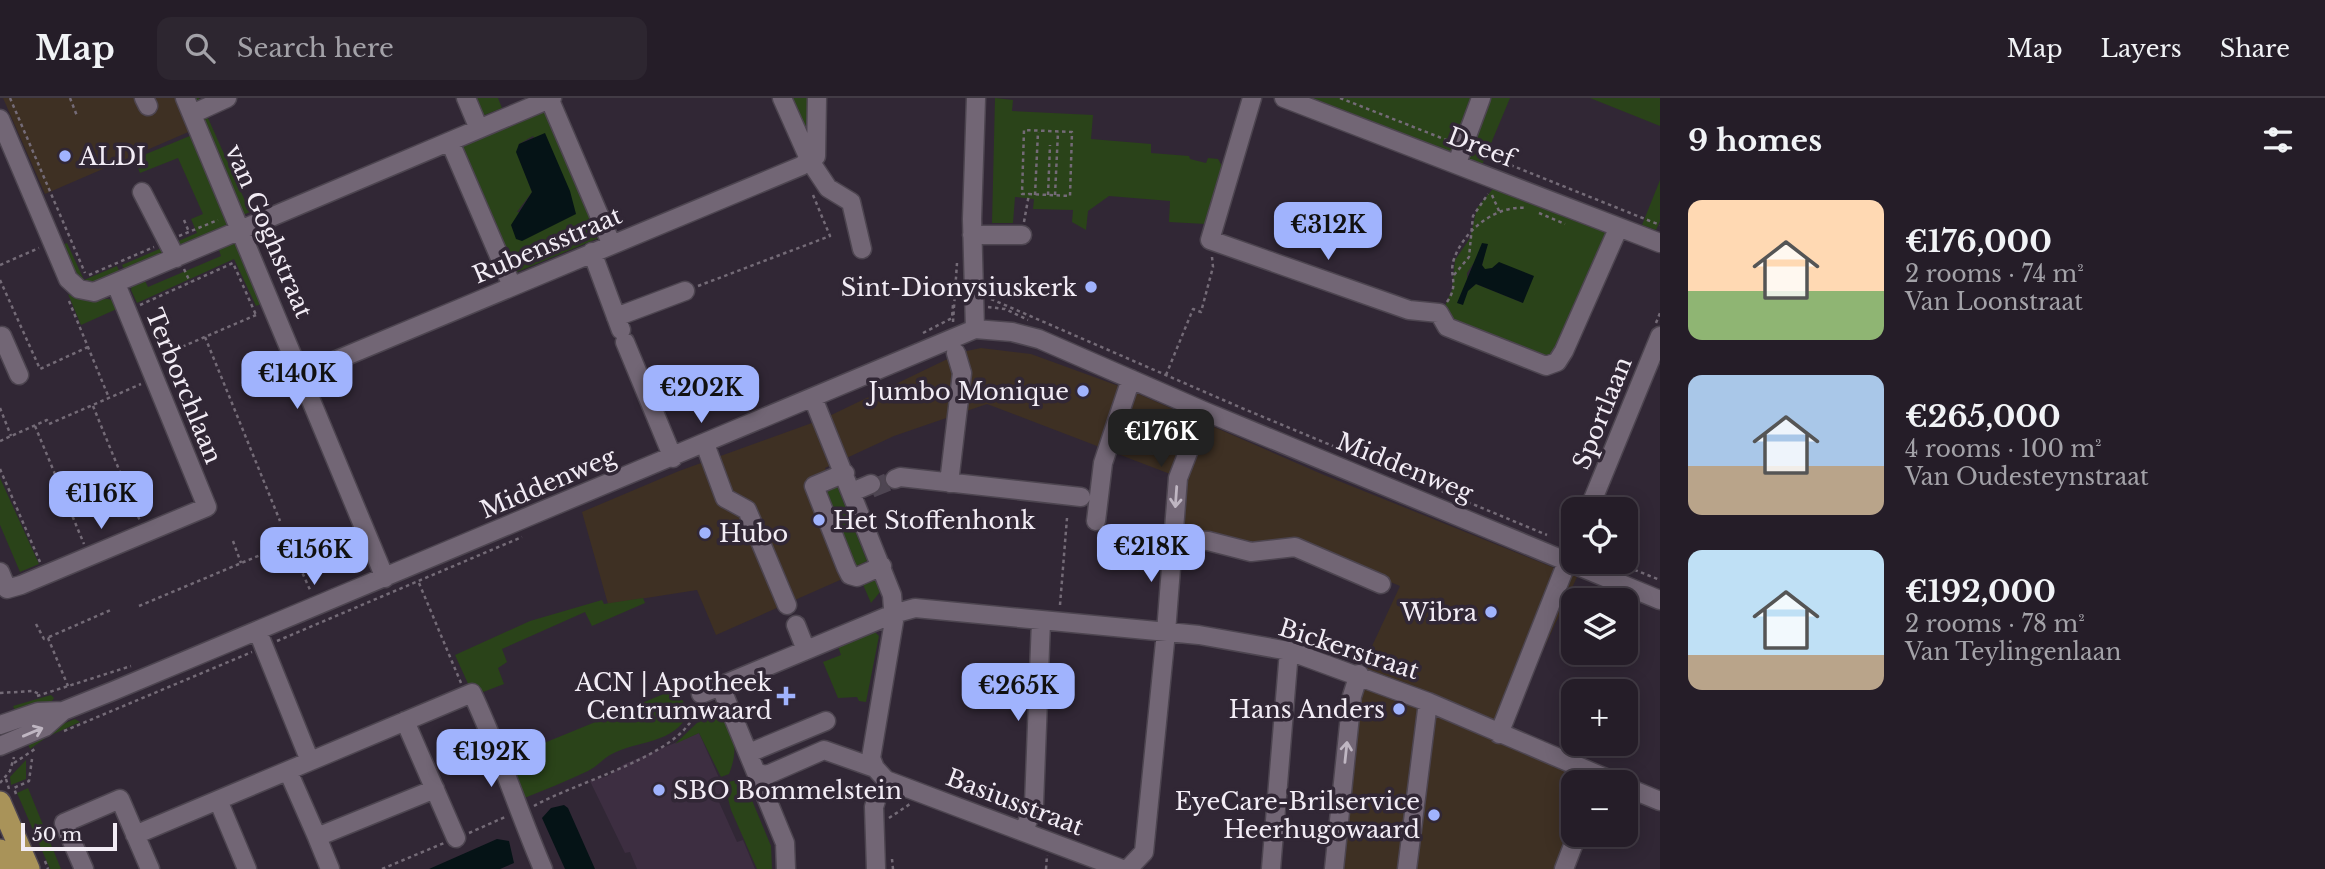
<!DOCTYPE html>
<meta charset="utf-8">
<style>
:root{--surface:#251d28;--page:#2d2630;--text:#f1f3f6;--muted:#a3a2a8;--line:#423b45;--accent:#a0b3fd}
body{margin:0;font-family:"Libre Baskerville",serif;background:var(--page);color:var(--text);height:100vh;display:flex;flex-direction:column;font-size:26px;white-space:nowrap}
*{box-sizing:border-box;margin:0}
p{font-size:23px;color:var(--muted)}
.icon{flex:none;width:38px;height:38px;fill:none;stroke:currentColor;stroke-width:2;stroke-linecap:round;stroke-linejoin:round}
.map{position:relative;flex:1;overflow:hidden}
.side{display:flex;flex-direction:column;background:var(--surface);width:665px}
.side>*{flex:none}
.buttons{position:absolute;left:1561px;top:399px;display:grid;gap:14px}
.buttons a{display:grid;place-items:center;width:77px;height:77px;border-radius:14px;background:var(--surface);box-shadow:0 4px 18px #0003,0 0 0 2px var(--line);font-size:35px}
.scale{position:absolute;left:21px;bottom:18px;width:96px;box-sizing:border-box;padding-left:7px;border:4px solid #f2ecf5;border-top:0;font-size:19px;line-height:24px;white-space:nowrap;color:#f2ecf5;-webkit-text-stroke:5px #312735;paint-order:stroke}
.price{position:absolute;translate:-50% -60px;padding:0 16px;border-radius:14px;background:var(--accent);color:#111;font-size:23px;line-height:46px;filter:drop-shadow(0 2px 4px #0008)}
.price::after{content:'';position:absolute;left:50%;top:42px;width:21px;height:16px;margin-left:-10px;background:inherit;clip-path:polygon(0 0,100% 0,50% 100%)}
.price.current{background:#222;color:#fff}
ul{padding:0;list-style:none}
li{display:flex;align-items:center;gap:21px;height:175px;padding:0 28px}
li span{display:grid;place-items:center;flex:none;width:196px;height:140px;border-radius:14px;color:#555}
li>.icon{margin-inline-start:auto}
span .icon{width:84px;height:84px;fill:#fffc;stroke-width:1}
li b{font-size:30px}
h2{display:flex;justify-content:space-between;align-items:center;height:84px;padding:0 28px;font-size:30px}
header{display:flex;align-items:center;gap:42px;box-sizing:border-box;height:98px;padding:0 35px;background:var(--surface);border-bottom:2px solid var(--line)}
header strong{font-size:33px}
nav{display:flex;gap:38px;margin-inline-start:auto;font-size:24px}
.search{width:490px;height:63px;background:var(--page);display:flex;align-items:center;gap:18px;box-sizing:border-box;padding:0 24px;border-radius:14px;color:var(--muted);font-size:26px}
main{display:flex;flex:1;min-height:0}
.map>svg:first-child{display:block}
.commercial{fill:#3e3023}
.built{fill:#3d2e41}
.green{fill:#2a4319;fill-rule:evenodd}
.water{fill:#051316}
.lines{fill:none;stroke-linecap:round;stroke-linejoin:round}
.minor-tunnel{stroke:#4e4552;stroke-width:18;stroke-dasharray:18 9;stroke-linecap:butt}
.minor-casing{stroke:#4d4550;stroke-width:21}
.major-casing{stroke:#4d4550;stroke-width:24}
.path{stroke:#746b77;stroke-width:2.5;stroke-dasharray:3.5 3.5;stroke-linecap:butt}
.minor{stroke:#726675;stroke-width:18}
.major{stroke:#a99359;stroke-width:21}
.oneway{stroke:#bfb6c2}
.poi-dot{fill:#a0b3fd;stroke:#312735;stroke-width:2.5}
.labels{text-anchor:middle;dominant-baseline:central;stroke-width:7;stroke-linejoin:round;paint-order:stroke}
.street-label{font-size:24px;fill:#f2ecf5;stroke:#312735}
.poi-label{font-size:24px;fill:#f2ecf5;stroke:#312735;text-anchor:end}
</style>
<header>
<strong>Map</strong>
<div class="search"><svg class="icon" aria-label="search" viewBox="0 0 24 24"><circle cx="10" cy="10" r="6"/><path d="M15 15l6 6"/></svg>Search here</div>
<nav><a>Map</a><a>Layers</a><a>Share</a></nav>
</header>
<main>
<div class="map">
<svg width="1660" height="771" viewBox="0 0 1660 771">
<rect width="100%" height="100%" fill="#312735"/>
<path class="commercial" d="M3,0H180L193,32L45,96Z
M981,250L1031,256L1127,291L1324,377L1577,479L1515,613L1507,639L1597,684H1573V737L1564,771H1334L1359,576L1400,488L1297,445L1254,450L1178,437V379L987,306L894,338L825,370L865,471L716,537L697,492L608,506L582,414L679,373L823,321L962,254Z"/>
<path class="built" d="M699,635L728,700L719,704L737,744L743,742L755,771H637L630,754L625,755L590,683L608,678L624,666Z"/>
<path class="green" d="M182,0H199L250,114L227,124L225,131L180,153L176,144L197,135L191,121L203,116L178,60L140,75L134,61L197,35Z
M474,0H498L502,10L482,18Z
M785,0H808V36L802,38Z
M995,0L1013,2L1012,13L1093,17L1091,41L1151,46V55L1189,58L1190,61L1206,65L1208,60L1218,61L1222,68L1206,126L1169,124L1170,103L1109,98L1088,113L1086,132L1072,124L1073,112L1033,111L1034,101L1015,99L1013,125H992Z
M1312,0H1510L1482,67Z
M1590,0H1660V28Z
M546,12L599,140L510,177L455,51ZM533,38L576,116L517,114L532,94L517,54L519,46Z
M1660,82V123L1656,132L1642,127Z
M1496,87L1608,134L1558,254L1546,260L1454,233L1444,210L1452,192L1455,162L1470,140L1477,110ZM1487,146L1482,168L1485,172L1492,170L1523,205L1476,186L1468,192L1467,175Z
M230,144L237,146L266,204L256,208L234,161L137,205L131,192L132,186L144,181L148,189L221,158L218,149Z
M67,145L84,182L117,168L121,177C78,190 80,186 58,149Z
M164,149L167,157L126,175L122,167Z
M68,196C94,210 98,196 116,203L119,210L81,227Z
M0,380L39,466L20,474L0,427Z
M835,383L867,463L851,470L819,389Z
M873,477L880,494L871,505L861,482Z
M643,500L645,505L592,528L585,514L502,551L507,564L498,570L504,586L478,596L470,590L455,557L530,523L602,502L604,506Z
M873,532L879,538L866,604L859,603L857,599L838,600L823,564L841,557L837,546Z
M676,591L689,614C675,647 636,642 610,657C602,662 596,669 588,673C567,683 544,692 522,701L505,661Z
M51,597L54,600L52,603L17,617L13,608Z
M719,603C731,632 741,646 729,676L721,679L699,635L675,646L698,624L703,609Z
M75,621L80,624L47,639L30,651L26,641Z
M26,662V681L11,687L10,679Z
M737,682L757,690L749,695L771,748L772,771H757L731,712L724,685Z
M28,690L61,771H50L17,695Z"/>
<path class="water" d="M545,35L570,93L576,116L522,143L516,141L511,127L532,94L516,54L519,46Z
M1482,145L1488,146L1482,167L1485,171L1492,170L1499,164L1534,178L1523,205L1476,186L1468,193L1463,207L1457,205Z
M564,707L568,710L595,771H565L542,720L551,710Z
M497,741L509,743L514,765L500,771H429Z"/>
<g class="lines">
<path class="minor-tunnel" d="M871,391L895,381"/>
<g class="minor-casing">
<path id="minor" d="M144,0L148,8
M185,0L385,480
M466,0L479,31
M549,0L611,145
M782,0L810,63L828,90L851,104L862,151
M1252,0L1210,142L1409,212L1439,215L1447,229L1546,268L1557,264L1564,253L1618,131
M1284,0L1660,145
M192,16L227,0
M0,21L68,181L79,191L94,194L552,0
M450,44L512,188
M1457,65L1481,0
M142,94L176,160
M972,137H1022
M592,154L621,232
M616,219L685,193
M975,231L972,121L976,0
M0,239L2,238L19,277
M625,244L673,360
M303,276L801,68L816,58L817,0
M813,300L892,497L894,523L871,660L875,670L886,682L1122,771
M705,346L725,400L747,412L787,507
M845,375L814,388L846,469L850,477L857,479L882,468
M895,381L900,379L1081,399
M949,385L962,275L956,255
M852,394L871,386
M1589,411L1660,238
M1096,423L1103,365L1131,281
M1174,441L1208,443L1251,454L1295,449L1381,486
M0,474L7,491L21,487L207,409L116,186
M796,527L806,552
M258,534L310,663
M720,587L785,745L786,771
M701,596L893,516L915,510L1199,537L1289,553L1428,604L1615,684
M405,623L456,740
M0,627L38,614L63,613L113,593L975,231L1012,234L1039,241L1204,313L1660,502
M1499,636L1573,449
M0,648L45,629L63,613
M749,655L826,623
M288,673L317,739L435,691
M758,675L767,677L824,652L875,670
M1626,689L1660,703
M218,702L247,771
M1024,733L1034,706L1041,523
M135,737L472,595C499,652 518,713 543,771
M317,739L330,771
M84,771L64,725L120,701L150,771
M876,771L874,709L878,696L890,684
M1128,771L1144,754L1166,534L1178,380L1204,313
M1271,771L1289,553
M1334,771L1352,598L1359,576
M1407,771L1428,604
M1564,771L1577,737"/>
</g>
<g class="major-casing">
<path id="major" d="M0,704L29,771
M0,752L9,771"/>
</g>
<path class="path" d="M10,0L85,175
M70,0L77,18
M1340,0L1449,43
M1478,54L1660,127
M1035,97L1038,34
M1048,97L1050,47
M1055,97L1058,34
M1492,97L1499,113
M1539,115L1565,126
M184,122L189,134
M1024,124L1029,96L1070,98L1072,34L1024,32L1022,96H1029
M179,138L218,122
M0,167L39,150
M184,171L190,184
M89,177L154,149
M1454,177L1469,159L1473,118L1488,96
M0,182L40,271L88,249
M698,188L830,138L813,97
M991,201L1244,311L1547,437
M69,203L109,300
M1447,204C1460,185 1448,178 1454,161C1464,132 1496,107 1526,110
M140,207L233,165L256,217
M988,209L1005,211L1028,222
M953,224L957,165
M1656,225L1660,215
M923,235L952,220L953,206
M205,239L280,423
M163,257L256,217
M1166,277L1193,211L1201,214L1213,169L1212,159
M93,308L140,423
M0,310L11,338
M35,328L84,446
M0,343L47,322L49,326L141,286
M0,371L40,464
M1568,435L1573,422
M233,443L241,465
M1615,464L1660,482
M419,485L461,585
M1060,507L1067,420
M139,508L289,445L311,494
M36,526L44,541L48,540L68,588
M49,539L113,511
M277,543L522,439
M0,595L33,593L41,597
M37,598L131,568
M64,633L252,554
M14,665L35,651
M6,681L9,691
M0,685L10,673L14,659
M16,696L14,690L29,683L32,661
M534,708C574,685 667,661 691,623C694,619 694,613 695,608
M889,720L910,706
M469,735L505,719
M892,761L893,771
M45,763L48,771
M382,771L444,745
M1046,771L1047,757"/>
<use href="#minor" class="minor"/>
<use href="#major" class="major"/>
</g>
<defs><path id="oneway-shaft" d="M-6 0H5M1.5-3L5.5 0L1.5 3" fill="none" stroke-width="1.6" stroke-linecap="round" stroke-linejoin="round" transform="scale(1.75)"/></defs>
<g class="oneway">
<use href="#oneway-shaft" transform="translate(1176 399) rotate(94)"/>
<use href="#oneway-shaft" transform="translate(33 634) rotate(-23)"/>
<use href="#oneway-shaft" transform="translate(1346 654) rotate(-84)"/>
</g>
<g class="poi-dot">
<circle cx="65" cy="58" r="7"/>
<circle cx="1091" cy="189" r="7"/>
<circle cx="1083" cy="293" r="7"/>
<circle cx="819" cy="422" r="7"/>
<circle cx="705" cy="435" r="7"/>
<circle cx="1491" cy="514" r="7"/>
<path d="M782.5 587.5h7v7h7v7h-7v7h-7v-7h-7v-7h7z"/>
<circle cx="1399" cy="611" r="7"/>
<circle cx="659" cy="692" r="7"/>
<circle cx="1434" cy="717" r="7"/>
</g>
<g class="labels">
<g class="street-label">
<text transform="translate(1481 49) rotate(21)">Dreef</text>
<text transform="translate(269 133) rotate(67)">van Goghstraat</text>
<text transform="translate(547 147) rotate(-23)">Rubensstraat</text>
<text transform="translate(184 288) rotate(68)">Terborchlaan</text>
<text transform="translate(1602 315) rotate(-68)">Sportlaan</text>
<text transform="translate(1405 369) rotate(22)">Middenweg</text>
<text transform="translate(548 385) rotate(-23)">Middenweg</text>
<text transform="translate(1349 551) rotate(18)">Bickerstraat</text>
<text transform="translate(1015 704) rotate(21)">Basiusstraat</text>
</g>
<g class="poi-label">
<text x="79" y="58" text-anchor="start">ALDI</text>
<text x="1077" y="189">Sint-Dionysiuskerk</text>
<text x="1069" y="293">Jumbo Monique</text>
<text x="833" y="422" text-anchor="start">Het Stoffenhonk</text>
<text x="719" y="435" text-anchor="start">Hubo</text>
<text x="1477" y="514">Wibra</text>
<text x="772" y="584">ACN | Apotheek<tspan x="772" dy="28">Centrumwaard</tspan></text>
<text x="1385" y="611">Hans Anders</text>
<text x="673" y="692" text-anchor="start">SBO Bommelstein</text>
<text x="1420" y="703">EyeCare-Brilservice<tspan x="1420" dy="28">Heerhugowaard</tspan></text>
</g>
</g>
</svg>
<div class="buttons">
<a><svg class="icon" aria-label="locate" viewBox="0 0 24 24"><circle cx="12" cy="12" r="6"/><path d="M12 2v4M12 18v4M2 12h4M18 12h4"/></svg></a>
<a><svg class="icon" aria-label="layers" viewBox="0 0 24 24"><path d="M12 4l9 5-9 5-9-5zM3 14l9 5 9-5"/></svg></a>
<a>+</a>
<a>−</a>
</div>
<div class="scale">50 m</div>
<b class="price" style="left:1328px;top:164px">€312K</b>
<b class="price" style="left:297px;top:313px">€140K</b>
<b class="price" style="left:701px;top:327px">€202K</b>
<b class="price current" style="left:1161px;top:371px">€176K</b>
<b class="price" style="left:101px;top:433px">€116K</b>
<b class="price" style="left:1151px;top:486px">€218K</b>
<b class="price" style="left:314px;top:489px">€156K</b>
<b class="price" style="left:1018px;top:625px">€265K</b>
<b class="price" style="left:491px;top:691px">€192K</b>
</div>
<section class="side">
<h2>9 homes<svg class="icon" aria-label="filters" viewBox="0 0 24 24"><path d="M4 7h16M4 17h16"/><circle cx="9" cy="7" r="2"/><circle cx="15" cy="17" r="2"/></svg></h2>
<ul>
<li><span style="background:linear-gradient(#ffd9b3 65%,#8fb573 0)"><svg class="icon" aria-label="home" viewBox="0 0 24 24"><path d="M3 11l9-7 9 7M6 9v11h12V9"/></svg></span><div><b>€176,000</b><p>2 rooms · 74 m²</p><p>Van Loonstraat</p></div></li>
<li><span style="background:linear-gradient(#a9c7e8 65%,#b9a48a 0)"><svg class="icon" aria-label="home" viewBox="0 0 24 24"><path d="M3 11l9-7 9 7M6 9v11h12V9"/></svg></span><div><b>€265,000</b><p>4 rooms · 100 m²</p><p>Van Oudesteynstraat</p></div></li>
<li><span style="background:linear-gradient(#bfe0f5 75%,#b9a48a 0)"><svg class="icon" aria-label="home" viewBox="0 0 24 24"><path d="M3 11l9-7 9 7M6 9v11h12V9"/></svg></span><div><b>€192,000</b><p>2 rooms · 78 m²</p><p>Van Teylingenlaan</p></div></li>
</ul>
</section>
</main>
